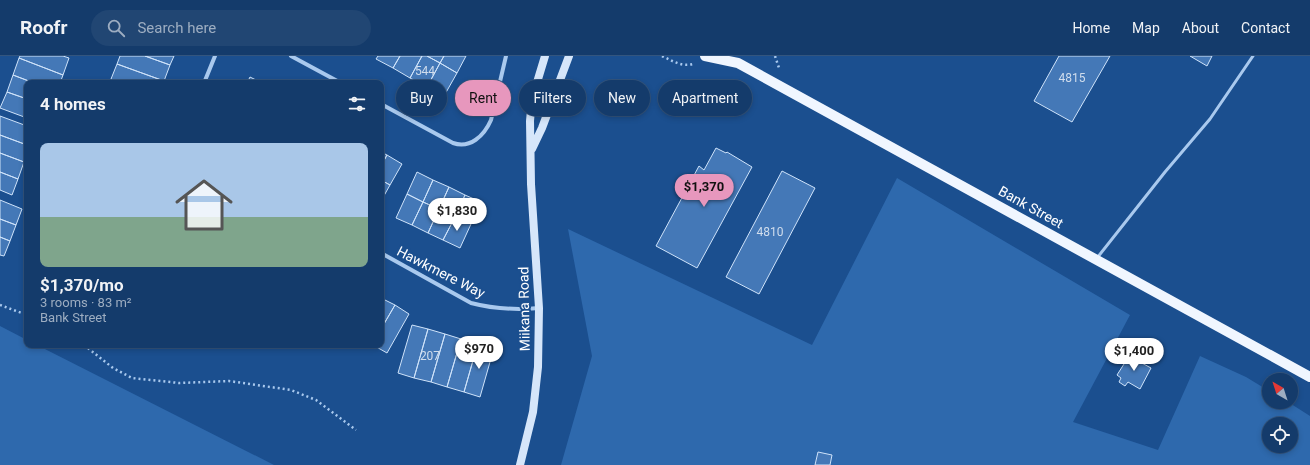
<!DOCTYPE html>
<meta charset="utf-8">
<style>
:root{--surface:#143b6b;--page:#214673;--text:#f1f3f6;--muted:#9dadc1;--line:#33557e;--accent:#e797bd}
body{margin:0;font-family:Roboto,sans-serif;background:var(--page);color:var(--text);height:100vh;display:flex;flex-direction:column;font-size:15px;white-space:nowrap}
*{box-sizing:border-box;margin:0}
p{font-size:13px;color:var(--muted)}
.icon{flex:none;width:22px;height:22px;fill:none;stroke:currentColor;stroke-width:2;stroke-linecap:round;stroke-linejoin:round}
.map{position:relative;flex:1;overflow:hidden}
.drawer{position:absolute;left:24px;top:24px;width:360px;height:268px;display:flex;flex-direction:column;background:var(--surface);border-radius:8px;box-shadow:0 2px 6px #0003,0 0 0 1px var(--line)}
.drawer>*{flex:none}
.banner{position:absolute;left:396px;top:24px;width:380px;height:36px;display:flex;gap:8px}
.needle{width:26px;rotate:321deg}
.controls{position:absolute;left:1262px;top:317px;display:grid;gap:8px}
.controls a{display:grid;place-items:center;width:36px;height:36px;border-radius:50%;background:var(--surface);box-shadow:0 2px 6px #0003,0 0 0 1px var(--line);font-size:20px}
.price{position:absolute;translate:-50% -34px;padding:0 9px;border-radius:14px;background:#fff;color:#222;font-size:13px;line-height:26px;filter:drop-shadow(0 1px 2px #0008)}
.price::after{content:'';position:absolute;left:50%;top:24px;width:12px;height:9px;margin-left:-6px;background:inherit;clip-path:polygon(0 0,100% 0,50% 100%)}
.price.current{background:var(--accent);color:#111}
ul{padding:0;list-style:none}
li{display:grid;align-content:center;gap:8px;height:212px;padding:0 16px}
li span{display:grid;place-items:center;height:124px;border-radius:8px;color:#555}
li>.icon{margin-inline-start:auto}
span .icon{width:72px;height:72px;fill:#fffc;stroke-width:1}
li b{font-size:17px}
h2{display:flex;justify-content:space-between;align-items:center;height:48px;padding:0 16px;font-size:17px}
.tag{padding:0 14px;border-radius:18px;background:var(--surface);box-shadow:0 2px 6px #0003,0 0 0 1px var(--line);font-size:14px;line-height:36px}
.tag.current{background:var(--accent);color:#111}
header{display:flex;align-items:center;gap:24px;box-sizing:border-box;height:56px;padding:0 20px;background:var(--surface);border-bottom:1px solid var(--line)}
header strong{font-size:19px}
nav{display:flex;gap:22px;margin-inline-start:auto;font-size:14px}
.search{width:280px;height:36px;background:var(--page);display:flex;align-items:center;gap:10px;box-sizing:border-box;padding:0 14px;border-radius:22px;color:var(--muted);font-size:15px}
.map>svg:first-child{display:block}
.green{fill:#2e69ad;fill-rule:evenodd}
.building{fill:#4478b7;stroke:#cfe3fa}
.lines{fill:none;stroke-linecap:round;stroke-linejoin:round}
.path{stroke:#a9c9ee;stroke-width:2.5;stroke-dasharray:2 3;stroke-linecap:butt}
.lane{stroke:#a9c9ee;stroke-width:3}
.street{stroke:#a9c9ee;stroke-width:4}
.secondary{stroke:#d6e6fa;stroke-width:8}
.primary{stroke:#f0f6ff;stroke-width:10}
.labels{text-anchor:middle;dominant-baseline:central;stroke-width:4;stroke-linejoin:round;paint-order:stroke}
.number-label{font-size:12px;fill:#d0dded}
.street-label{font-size:14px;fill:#fff;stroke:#1b4f8f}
</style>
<header>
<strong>Roofr</strong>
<div class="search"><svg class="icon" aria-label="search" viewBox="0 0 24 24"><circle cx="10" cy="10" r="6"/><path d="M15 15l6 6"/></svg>Search here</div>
<nav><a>Home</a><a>Map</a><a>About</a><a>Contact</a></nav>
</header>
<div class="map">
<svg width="1310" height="409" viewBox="0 0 1310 409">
<rect width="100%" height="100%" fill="#1b4f8f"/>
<path class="green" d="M897,122L1130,259L1073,366L1158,394L1200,300L1246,321L1269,335V346H1288L1310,360V409H561L592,300L568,173L812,289ZM1269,368H1291V390H1269Z
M0,270L27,284V289H37L274,409H0Z"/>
<path class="building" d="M20,0H63L69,2L63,19L19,2Z
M120,0H145L170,9L164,25L117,8Z
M145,0H174L170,9Z
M378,0H400L393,12L376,3Z
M400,0H422L410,22L393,12Z
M422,0H427L440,7L427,31L410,22Z
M427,0H444L440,7Z
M444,0H466L457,17L440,7Z
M1059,0H1110L1072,66L1034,45Z
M1190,0H1212L1207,10Z
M19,2L63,19L60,27H34L13,19Z
M440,7L457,17L444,40L427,31Z
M117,8L164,25L163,27H120L111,23Z
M13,19L34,27H27V43L7,36Z
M250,21L262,27H247Z
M7,36L27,43V62L0,52Z
M0,60L27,70V89L0,79Z
M0,79L27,89V99L24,106L0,97Z
M716,92L726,97L727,96L752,111L697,212L656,190L699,110L704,114Z
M381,96L387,99L381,110Z
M0,97L24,106L18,123L0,116Z
M387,99L402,108L390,129L381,124V110Z
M782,115L815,132L759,238L726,221Z
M0,116L18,123L12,139L0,134Z
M417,116L433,124L423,146L407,138Z
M381,124L390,129L381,145Z
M433,124L449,131L439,153L423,146Z
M449,131L465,139L455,161L439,153Z
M407,138L423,146L412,169L396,162Z
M465,139L481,146L471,168L455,161Z
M0,144L22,153L16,169L0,163Z
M423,146L439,153L428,177L412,169Z
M439,153L455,161L443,184L428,177Z
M455,161L471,168L460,192L443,184Z
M0,163L16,169L10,185L0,181Z
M0,181L10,185L4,200L0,199Z
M381,242L395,249L381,273Z
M395,249L409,258L387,297L373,289H381V273Z
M412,269L428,273L414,322L398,317Z
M428,273L445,278L431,326L414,322Z
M445,278L461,283L447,331L431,326Z
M461,283L478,287L464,336L447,331Z
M478,287L494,292L480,341L464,336Z
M1131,297L1142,303L1140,306L1151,312L1140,333L1128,326L1125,330L1119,326L1121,322L1117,319Z
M818,396L832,399L830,409H815Z"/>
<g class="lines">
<path class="path" d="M662,0C673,5 681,11 693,8
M775,0L779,12
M0,249L27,259
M84,289L113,312L132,322L179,327L229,325L291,334L316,344L356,374"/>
<path class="lane" d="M1097,202L1165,116L1210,63L1253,0"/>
<path class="street" d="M291,0L341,27
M204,27L215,0
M381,48L453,87C470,93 484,80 491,64L506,0
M381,197L471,247C494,253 516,254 539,252"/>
<path class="secondary" d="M532,93L542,72L569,0
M520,409L533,356L538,311L539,252L531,128L530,65L532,43L545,0"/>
<path class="primary" d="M705,0L738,7L1310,321"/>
</g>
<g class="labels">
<g class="number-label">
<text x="425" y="15">544</text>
<text x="1072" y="22">4815</text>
<text x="770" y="176">4810</text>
<text x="430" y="300">207</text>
</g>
<g class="street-label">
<text transform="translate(1031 151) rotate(29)">Bank Street</text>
<text transform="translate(441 216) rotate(27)">Hawkmere Way</text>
<text transform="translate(524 253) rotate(-91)">Miikana Road</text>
</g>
</g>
</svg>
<div class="controls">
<a><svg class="needle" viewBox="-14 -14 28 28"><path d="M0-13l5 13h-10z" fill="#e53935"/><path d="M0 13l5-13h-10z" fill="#9dadc1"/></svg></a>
<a><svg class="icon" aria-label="locate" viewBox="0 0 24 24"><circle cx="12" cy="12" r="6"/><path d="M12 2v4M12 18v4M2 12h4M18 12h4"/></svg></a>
</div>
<b class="price current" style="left:704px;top:152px">$1,370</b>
<b class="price" style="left:457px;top:176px">$1,830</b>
<b class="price" style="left:479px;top:314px">$970</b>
<b class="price" style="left:1134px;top:316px">$1,400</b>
<div class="banner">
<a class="tag">Buy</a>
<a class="tag current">Rent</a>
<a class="tag">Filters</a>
<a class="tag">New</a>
<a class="tag">Apartment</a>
</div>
<section class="drawer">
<h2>4 homes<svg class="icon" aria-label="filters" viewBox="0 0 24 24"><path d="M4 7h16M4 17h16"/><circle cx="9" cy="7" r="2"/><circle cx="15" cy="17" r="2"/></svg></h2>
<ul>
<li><span style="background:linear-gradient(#a9c7e8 60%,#7fa58c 0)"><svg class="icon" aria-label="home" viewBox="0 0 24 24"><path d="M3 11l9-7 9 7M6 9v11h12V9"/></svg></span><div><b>$1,370/mo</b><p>3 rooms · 83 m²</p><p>Bank Street</p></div></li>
</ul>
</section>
</div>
